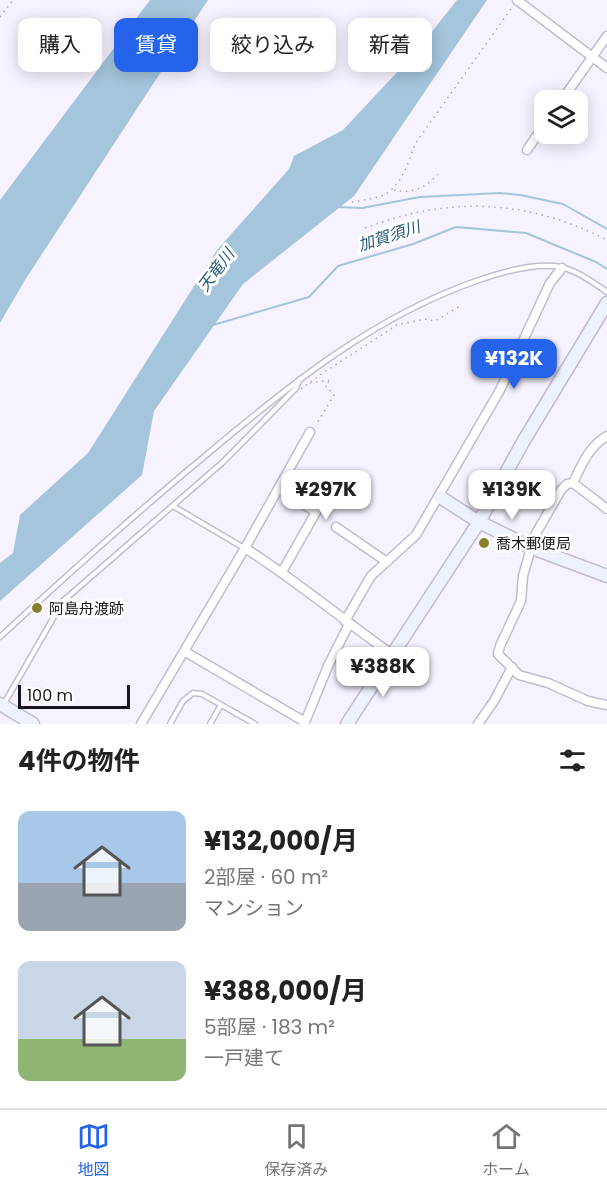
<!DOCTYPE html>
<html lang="ja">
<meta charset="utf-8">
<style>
:root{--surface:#fff;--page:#f6f6f6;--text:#222;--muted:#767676;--line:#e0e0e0;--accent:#2563eb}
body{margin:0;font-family:Poppins,"Noto Sans JP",sans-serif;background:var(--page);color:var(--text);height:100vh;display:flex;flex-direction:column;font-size:22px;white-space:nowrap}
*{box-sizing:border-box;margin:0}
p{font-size:20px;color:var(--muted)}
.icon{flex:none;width:33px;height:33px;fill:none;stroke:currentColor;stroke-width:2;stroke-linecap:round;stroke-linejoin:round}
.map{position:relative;height:724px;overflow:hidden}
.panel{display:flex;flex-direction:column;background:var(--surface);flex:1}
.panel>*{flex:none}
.top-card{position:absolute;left:18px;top:18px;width:572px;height:54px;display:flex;gap:12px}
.tools{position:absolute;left:534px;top:90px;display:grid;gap:12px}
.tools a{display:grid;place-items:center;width:54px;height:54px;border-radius:12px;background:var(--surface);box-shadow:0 3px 15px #0003;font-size:30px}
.scale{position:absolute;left:18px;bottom:15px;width:112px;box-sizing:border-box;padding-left:6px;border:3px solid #18151c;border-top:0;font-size:16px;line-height:21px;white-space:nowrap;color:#18151c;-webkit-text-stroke:4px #fff;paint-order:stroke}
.price{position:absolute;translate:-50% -51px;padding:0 14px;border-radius:12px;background:#fff;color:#222;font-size:20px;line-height:39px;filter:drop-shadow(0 2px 3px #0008)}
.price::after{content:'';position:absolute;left:50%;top:36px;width:18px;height:14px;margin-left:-9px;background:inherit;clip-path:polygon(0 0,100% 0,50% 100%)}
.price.selected{background:var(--accent);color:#fff}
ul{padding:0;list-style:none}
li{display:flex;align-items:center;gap:18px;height:150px;padding:0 18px}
li span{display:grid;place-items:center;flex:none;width:168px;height:120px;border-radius:12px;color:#555}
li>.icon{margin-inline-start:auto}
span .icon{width:72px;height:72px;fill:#fffc;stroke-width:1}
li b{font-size:26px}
h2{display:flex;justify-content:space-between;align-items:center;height:72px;padding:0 18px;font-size:26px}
.tag{padding:0 21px;border-radius:12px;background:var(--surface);box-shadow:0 3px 15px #0003;font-size:21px;line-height:54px}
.tag.selected{background:var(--accent);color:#fff}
.tab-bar{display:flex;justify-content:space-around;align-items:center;height:84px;border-top:2px solid var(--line);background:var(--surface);font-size:16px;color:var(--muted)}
.tab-bar a{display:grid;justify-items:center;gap:3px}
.tab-bar .selected{color:var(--accent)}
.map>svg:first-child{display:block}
.water{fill:#a4c5dc}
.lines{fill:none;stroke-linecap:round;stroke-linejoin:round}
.stream{stroke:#a4c5dc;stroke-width:2}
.lane-casing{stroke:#c3bbd0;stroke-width:7}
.street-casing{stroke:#c3bbd0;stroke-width:11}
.secondary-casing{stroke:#c3bbd0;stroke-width:15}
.path{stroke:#afabb6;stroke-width:1.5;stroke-dasharray:1.5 4.5;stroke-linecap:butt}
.lane{stroke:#fff;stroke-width:4}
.street{stroke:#fff;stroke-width:8}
.secondary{stroke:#eef2fe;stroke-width:12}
.poi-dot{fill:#878027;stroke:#fff;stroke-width:2}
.labels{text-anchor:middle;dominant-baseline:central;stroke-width:6;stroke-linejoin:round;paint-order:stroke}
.poi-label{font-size:15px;fill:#18151c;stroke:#fff;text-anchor:start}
.water-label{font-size:16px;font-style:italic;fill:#235a7a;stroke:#fff}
</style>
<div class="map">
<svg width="607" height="724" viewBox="0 0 607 724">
<rect width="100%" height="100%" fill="#f7f2ff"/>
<path class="water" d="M150,0H208L25,280L0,323V200Z
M457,0H487L354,196L243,284L154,411L142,475L0,601V563L13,553L20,515L88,453L217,250L289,169L294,156L343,130L415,53Z"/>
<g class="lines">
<path class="stream" d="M337,207L362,208L420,197L500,193L520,195L563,204L607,229
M213,325L309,297L338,266L413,244L456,227L526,233L596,262L607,269"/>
<g class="lane-casing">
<path id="lane" d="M173,506L244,548
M0,637C67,575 135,514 205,456C288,386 374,316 479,280C502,272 530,264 554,266C574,268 591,281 607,292
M5,702L63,601L223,462L296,388L300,379
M170,724L183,701L193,693L202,694L255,724
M210,724L221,705"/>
</g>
<g class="street-casing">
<path id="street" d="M517,0L607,68
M562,100L607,36
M527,150L544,125
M607,436C589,446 581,466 573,483L567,484L561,490L534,537L523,576L521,601L500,646L498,654L519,675L548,683L588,701L607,705
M573,483L607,509
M279,489L316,512L282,572
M336,527L387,562
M245,548C297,581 343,620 393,655
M345,621L371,576L416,535L500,390L550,283L562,268
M184,651L305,722L328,666L349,624
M141,724L245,548L310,432
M478,724L494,701L512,667"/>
</g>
<g class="secondary-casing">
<path id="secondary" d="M440,497L479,522L532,548L607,576
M0,704L33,724
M347,724L479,522L523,442L607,303"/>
</g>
<path class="path" d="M0,17L13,0
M394,190C413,194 425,188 438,174
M352,202C362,200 372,199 381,196C400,190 409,161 415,144L513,6
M365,228C449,196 527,199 607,240
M310,383L331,380L325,385L334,395L316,425
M301,389L323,373L397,325L425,319L435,321L460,306"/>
<use href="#lane" class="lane"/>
<use href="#street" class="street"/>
<use href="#secondary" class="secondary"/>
</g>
<g class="poi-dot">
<circle cx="484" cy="543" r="6"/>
<circle cx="37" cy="608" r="6"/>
</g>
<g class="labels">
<g class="poi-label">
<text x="496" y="543">喬木郵便局</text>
<text x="49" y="608">阿島舟渡跡</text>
</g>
<g class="water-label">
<text transform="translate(389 236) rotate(-18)">加賀須川</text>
<text transform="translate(216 270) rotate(-53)">天竜川</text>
</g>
</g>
</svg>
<div class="tools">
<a><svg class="icon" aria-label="layers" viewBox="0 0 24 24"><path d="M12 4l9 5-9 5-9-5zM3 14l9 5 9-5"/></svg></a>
</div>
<div class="scale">100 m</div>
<b class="price selected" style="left:514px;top:390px">¥132K</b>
<b class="price" style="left:326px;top:521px">¥297K</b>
<b class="price" style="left:512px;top:521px">¥139K</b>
<b class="price" style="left:383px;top:698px">¥388K</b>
<div class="top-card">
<a class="tag">購入</a>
<a class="tag selected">賃貸</a>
<a class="tag">絞り込み</a>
<a class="tag">新着</a>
</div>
</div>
<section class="panel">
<h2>4件の物件<svg class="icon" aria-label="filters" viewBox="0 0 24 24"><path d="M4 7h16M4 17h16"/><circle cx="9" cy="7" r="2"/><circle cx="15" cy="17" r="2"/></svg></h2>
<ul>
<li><span style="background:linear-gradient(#a9c7e8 60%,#9aa5b1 0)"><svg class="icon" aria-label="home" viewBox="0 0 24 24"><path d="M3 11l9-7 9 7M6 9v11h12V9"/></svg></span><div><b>¥132,000/月</b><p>2部屋 · 60 m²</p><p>マンション</p></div></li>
<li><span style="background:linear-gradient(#c9d6e8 65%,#8fb573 0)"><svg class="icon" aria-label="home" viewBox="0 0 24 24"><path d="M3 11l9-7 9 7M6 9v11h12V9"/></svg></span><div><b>¥388,000/月</b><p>5部屋 · 183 m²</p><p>一戸建て</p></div></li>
</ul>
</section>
<nav class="tab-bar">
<a class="selected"><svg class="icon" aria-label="map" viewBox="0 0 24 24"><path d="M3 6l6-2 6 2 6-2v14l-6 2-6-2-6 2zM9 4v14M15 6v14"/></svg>地図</a>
<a><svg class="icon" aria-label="saved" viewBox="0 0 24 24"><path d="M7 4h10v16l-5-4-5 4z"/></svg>保存済み</a>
<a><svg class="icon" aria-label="home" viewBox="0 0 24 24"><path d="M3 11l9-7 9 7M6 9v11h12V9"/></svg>ホーム</a>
</nav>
